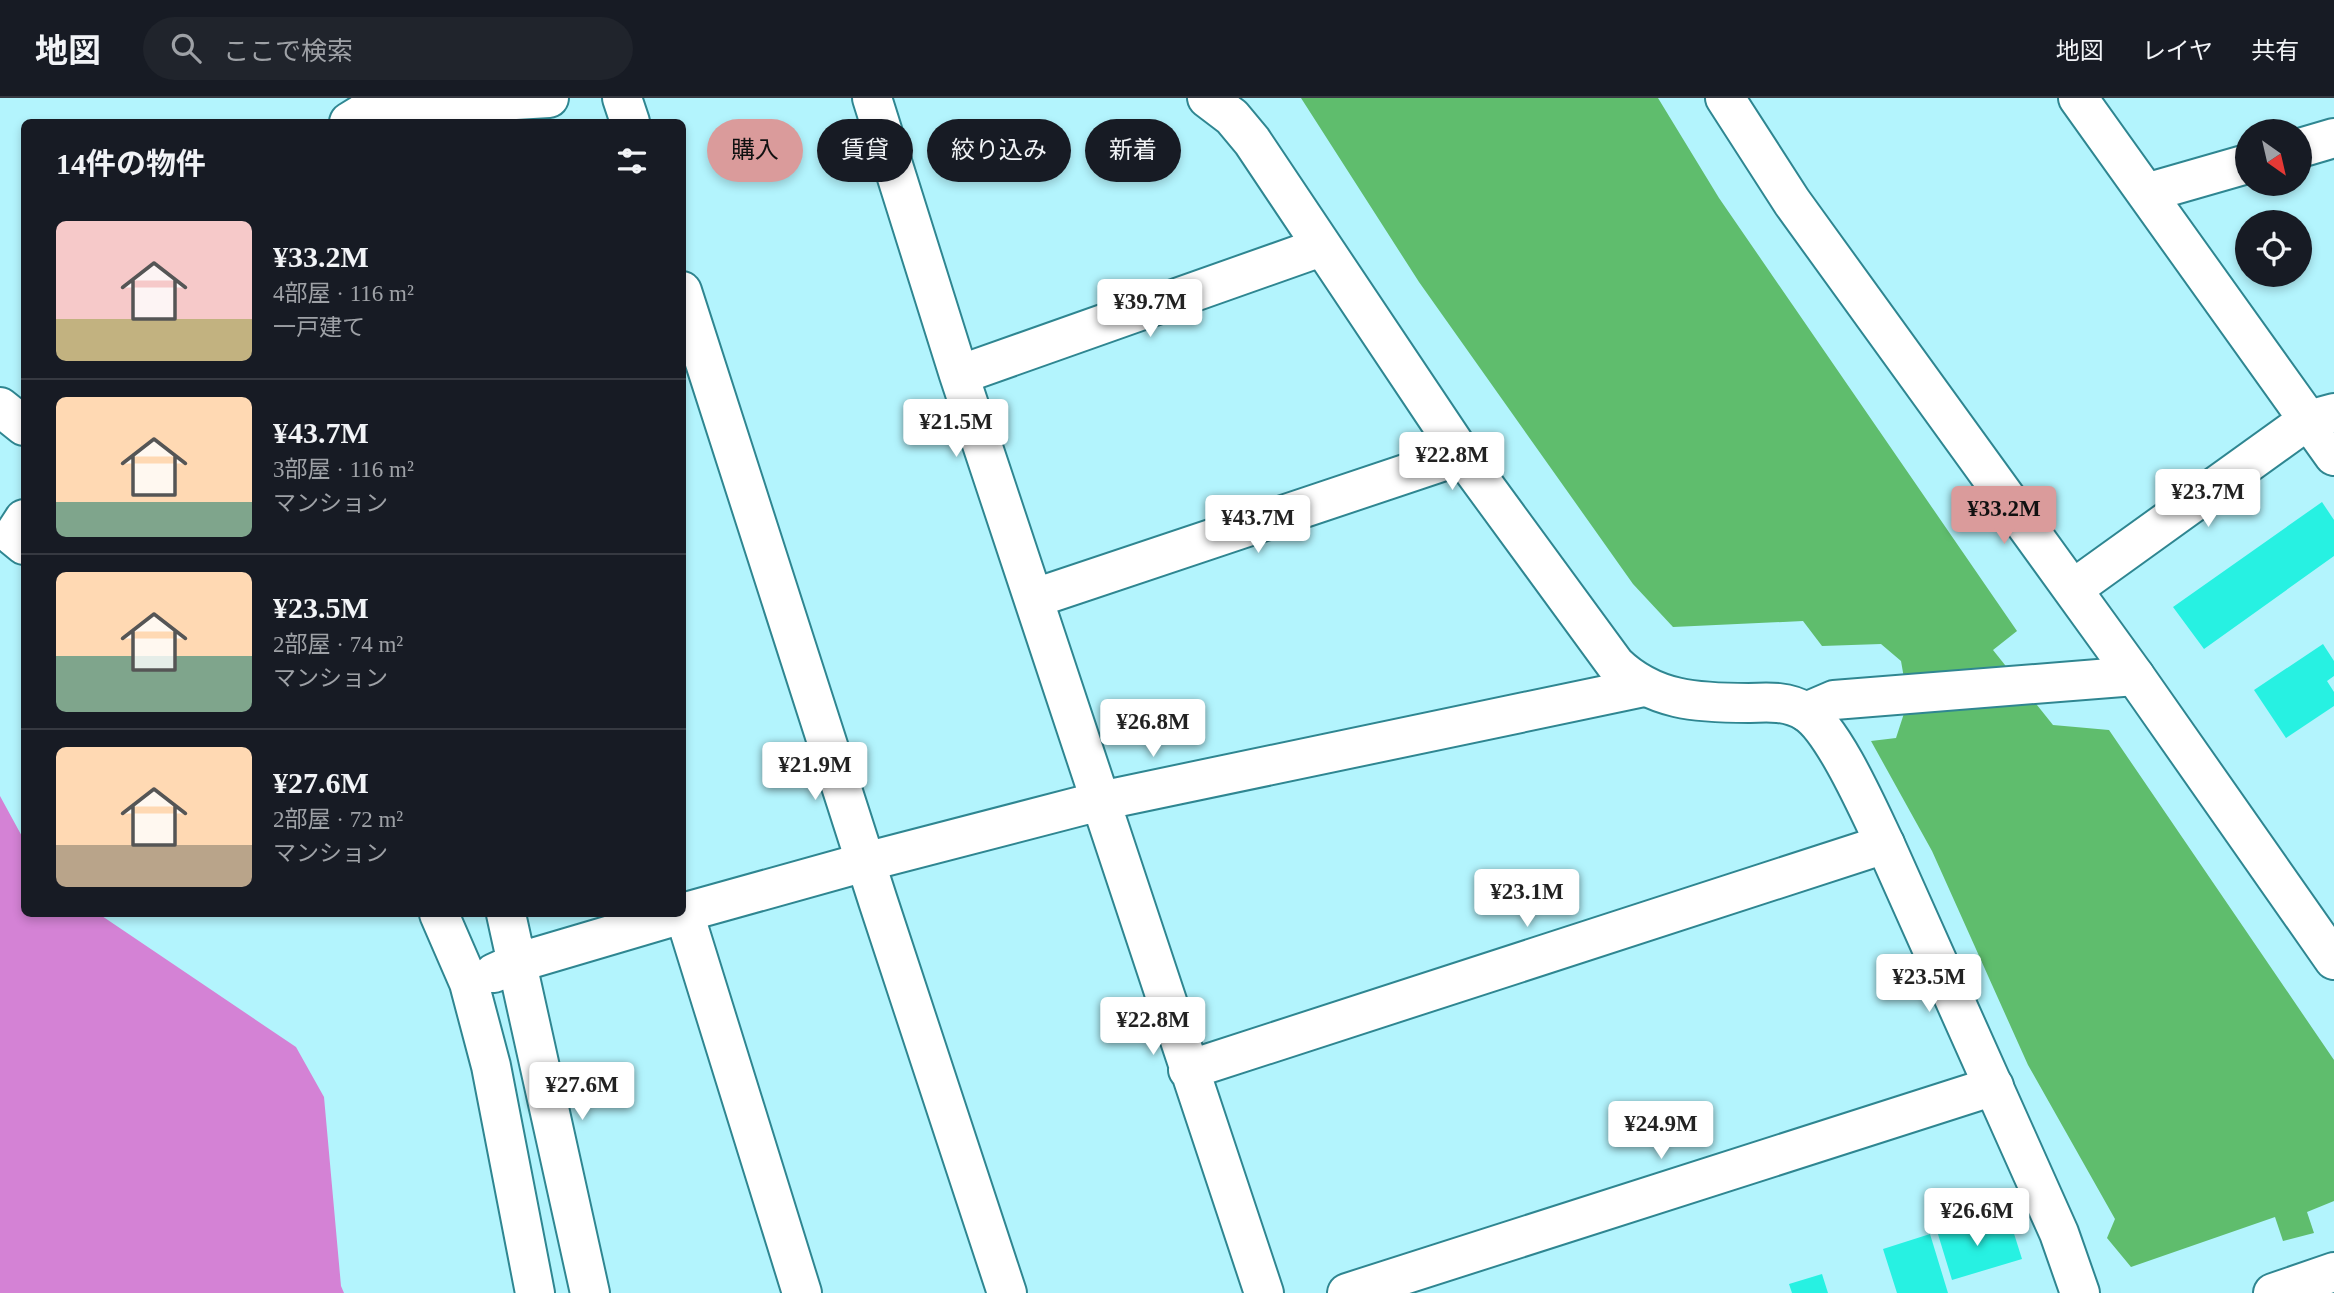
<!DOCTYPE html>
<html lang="ja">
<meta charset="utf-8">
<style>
:root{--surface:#171b24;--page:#20242c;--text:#f1f3f6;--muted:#9ea1a6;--line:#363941;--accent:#da9b9b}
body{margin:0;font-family:"Times New Roman","Noto Sans JP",serif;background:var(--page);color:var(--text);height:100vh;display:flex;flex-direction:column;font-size:26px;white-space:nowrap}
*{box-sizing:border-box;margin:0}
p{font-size:23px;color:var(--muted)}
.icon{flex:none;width:38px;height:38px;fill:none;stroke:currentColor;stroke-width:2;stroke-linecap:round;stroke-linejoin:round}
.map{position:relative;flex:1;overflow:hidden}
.panel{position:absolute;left:21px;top:21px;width:665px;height:798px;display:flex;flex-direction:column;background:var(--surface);border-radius:10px;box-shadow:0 4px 10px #0003}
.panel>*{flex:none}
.guide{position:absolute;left:707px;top:21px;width:665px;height:63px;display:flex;gap:14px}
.needle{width:46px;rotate:146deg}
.controls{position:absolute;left:2235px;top:21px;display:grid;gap:14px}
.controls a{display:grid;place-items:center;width:77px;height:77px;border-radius:50%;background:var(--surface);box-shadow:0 4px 10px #0003;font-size:35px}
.price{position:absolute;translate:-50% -60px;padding:0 16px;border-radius:7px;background:#fff;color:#222;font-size:23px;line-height:46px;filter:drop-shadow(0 2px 4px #0008)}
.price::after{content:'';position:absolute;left:50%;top:42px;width:21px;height:16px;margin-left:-10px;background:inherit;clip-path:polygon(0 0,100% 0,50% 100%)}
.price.selected{background:var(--accent);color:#111}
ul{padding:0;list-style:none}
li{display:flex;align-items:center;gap:21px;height:175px;padding:0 35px}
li+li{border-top:2px solid var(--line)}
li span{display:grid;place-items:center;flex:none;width:196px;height:140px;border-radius:10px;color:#555}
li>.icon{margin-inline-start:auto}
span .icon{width:84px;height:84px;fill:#fffc;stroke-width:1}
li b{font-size:30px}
h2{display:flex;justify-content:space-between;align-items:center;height:84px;padding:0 35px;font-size:30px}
.pill{padding:0 24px;border-radius:32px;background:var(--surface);box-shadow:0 4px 10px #0003;font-size:24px;line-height:63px}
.pill.selected{background:var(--accent);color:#111}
header{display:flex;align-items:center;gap:42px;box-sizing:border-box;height:98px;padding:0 35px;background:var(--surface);border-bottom:2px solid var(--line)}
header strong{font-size:33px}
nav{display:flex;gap:38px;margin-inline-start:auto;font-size:24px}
.search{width:490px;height:63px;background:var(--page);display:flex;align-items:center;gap:18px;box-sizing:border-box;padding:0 24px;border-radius:38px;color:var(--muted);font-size:26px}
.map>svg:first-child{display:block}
.forest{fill:#d482d5}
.water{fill:#5fbd6d}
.building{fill:#27f1e2}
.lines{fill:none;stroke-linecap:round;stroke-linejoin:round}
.street-casing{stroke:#2f8691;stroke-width:42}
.secondary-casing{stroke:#2f8691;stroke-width:42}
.primary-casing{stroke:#2f8691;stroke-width:42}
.street{stroke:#fff;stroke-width:38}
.secondary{stroke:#fff;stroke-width:38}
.primary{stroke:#fff;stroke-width:38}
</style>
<header>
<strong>地図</strong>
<div class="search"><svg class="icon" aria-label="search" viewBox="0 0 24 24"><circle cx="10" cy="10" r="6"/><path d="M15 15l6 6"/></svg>ここで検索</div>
<nav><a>地図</a><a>レイヤ</a><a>共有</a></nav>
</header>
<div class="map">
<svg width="2334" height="1195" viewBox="0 0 2334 1195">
<rect width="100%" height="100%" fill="#b3f4fd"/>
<path class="forest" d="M0,698L24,742V816H99L296,949L324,999L341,1188L344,1195H0Z"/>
<path class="water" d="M1301,0H1658L1719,100L2017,533L1993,552L2053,627L2109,632L2334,962V1103L2307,1114L2314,1135L2283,1143L2275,1119L2131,1169L2107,1140L2115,1121L2028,967L1932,753L1871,643L1896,640L1908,603L1901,563L1881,546L1822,548L1803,523L1673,529L1633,486L1419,184Z"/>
<path class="building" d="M2322,404L2334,422V458L2204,551L2173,509Z
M2323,546L2334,563V578L2327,583L2334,594V608L2286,640L2254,592Z
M1981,1119L1986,1134L2011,1126L2022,1161L1952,1182L1937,1133Z
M1930,1136L1948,1195H1897L1883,1151Z
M1822,1176L1828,1195H1792L1789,1186Z"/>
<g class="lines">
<g class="street-casing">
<path id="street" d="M872,0L959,277L1264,1195
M2078,0L2334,358
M349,24L370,11L549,0
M2300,50L2334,40
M2146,95L2247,66
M959,277L1321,149
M0,309L24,328
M24,421L13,438L24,447
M2073,491L2308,322L2334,315
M1035,500L1462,357
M1806,614L1834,602L2135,578
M682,815L865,764L1100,703L1644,589
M684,815L802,1195
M439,816L469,885L491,968L535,1195
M506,816L590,1195
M494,875L516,865L682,816
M1188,972L1885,746
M1347,1195L1994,988"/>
</g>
<g class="secondary-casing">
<path id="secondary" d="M622,0L630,24
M1207,0L1232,19L1252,43L1462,357L1615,566C1653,603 1698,605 1749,605C1769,604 1788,603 1806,614C1834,632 1870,715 1885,746L2059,1135L2080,1195
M1725,0L1792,104L2135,578L2334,862
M682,193L878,803L1007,1195"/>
</g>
<g class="primary-casing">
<path id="primary" d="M2273,1195L2334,1174"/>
</g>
<use href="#street" class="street"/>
<use href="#secondary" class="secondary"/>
<use href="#primary" class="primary"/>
</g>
</svg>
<div class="controls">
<a><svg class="needle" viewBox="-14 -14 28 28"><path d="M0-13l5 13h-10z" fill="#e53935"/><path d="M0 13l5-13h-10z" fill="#9ea1a6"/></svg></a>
<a><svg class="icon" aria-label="locate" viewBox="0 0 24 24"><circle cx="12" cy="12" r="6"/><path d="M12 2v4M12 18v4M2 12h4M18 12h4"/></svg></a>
</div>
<b class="price" style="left:1150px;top:241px">¥39.7M</b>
<b class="price" style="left:956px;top:361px">¥21.5M</b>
<b class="price" style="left:1452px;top:394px">¥22.8M</b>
<b class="price" style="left:2208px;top:431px">¥23.7M</b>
<b class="price selected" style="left:2004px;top:448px">¥33.2M</b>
<b class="price" style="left:1258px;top:457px">¥43.7M</b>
<b class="price" style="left:1153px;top:661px">¥26.8M</b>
<b class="price" style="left:815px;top:704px">¥21.9M</b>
<b class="price" style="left:1527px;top:831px">¥23.1M</b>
<b class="price" style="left:1929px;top:916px">¥23.5M</b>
<b class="price" style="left:1153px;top:959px">¥22.8M</b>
<b class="price" style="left:582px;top:1024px">¥27.6M</b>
<b class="price" style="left:1661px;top:1063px">¥24.9M</b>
<b class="price" style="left:1977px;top:1150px">¥26.6M</b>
<div class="guide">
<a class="pill selected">購入</a>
<a class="pill">賃貸</a>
<a class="pill">絞り込み</a>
<a class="pill">新着</a>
</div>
<section class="panel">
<h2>14件の物件<svg class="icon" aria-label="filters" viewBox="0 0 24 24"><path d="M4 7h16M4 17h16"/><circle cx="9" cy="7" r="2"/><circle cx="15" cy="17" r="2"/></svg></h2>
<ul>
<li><span style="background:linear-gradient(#f6c9c9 70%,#c2b280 0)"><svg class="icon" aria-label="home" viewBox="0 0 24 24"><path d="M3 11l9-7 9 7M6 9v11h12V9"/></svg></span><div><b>¥33.2M</b><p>4部屋 · 116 m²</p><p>一戸建て</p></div></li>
<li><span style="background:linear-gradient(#ffd9b3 75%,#7fa58c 0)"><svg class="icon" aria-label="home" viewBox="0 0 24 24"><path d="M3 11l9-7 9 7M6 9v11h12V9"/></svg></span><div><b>¥43.7M</b><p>3部屋 · 116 m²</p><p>マンション</p></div></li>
<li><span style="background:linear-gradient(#ffd9b3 60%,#7fa58c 0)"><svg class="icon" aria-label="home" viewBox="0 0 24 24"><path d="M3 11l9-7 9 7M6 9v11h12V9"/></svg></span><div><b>¥23.5M</b><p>2部屋 · 74 m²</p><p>マンション</p></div></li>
<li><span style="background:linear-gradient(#ffd9b3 70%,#b9a48a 0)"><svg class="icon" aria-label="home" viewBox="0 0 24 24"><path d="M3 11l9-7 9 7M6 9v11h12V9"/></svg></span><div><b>¥27.6M</b><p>2部屋 · 72 m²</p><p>マンション</p></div></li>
</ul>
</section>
</div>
